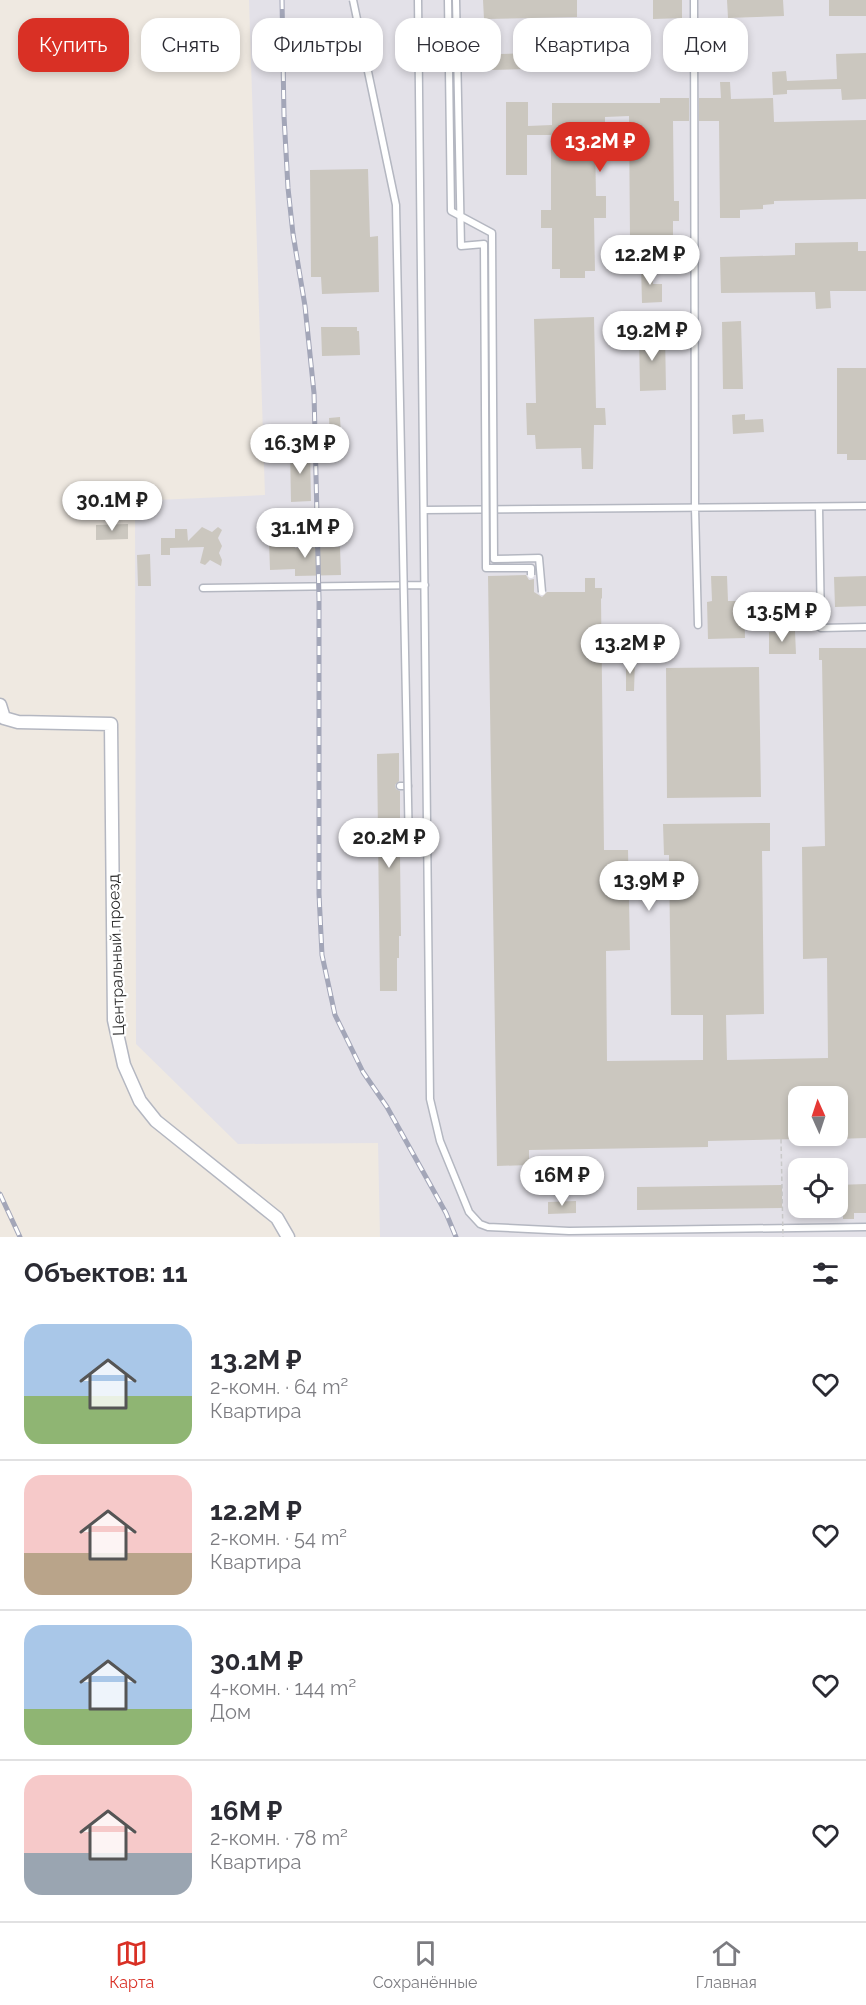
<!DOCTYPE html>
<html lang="ru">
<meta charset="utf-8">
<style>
:root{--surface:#fff;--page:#f2f2f3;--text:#2b2b33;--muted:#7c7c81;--line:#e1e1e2;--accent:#d93025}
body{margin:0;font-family:Raleway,sans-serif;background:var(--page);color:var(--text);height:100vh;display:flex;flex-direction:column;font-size:22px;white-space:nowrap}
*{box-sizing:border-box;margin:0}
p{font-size:20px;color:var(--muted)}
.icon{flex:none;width:33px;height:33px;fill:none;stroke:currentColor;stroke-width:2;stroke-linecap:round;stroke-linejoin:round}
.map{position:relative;height:1237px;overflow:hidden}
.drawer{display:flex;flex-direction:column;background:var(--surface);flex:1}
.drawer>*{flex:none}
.top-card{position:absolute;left:18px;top:18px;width:831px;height:54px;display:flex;gap:12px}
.needle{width:39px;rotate:357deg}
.tools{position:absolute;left:788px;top:1086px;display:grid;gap:12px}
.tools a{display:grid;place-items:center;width:60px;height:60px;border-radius:12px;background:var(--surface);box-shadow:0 3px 9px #0003;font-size:30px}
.price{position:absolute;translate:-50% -51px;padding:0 14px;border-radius:21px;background:#fff;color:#222;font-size:20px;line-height:39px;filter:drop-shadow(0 2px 3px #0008)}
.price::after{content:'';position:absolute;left:50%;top:36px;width:18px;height:14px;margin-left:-9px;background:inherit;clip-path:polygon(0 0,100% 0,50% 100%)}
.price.on{background:var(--accent);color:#fff}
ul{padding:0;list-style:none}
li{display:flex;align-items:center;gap:18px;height:150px;padding:0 24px}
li+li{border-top:2px solid var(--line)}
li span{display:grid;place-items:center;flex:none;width:168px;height:120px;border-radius:18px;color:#555}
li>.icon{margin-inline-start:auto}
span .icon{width:72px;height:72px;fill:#fffc;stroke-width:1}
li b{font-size:26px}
h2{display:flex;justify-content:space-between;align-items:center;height:72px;padding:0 24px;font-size:26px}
.pill{padding:0 21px;border-radius:18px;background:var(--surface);box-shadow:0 3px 9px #0003;font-size:21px;line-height:54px}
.pill.on{background:var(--accent);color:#fff}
.dock{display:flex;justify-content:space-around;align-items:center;height:84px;border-top:2px solid var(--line);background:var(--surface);font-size:16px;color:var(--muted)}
.dock a{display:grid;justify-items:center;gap:3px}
.dock .on{color:var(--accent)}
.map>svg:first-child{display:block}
.industrial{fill:#e3e1e8;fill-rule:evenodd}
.building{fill:#cbc7bf}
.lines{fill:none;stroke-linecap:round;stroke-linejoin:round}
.lane-casing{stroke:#b4b7c1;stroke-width:9}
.street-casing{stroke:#b4b7c1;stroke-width:15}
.lane{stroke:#fff;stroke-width:6}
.street{stroke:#fff;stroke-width:12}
.rail-casing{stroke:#a3a6b8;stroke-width:5}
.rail{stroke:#fff;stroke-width:3;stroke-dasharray:9;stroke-linecap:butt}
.lane-bridge-casing{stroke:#b4b7c1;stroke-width:9;stroke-linecap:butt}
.path-bridge{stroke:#c9c9c9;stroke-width:1.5;stroke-dasharray:4.5 3;stroke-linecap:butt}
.lane-bridge{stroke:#fff;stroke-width:6}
.labels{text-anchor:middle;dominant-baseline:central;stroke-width:4.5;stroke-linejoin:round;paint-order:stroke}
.street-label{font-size:16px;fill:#2e2e2e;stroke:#fff}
</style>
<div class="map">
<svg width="866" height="1237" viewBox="0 0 866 1237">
<rect width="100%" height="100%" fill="#efe9e1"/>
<path class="industrial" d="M249,0H866V1237H380L378,1143L238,1144L136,1044L135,501L265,495ZM798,1096H837V1136H798ZM798,1168H837V1208H798Z"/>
<path class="building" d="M483,0H577V17L484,19Z
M653,0H682V18L653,19Z
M727,0H783L784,16L728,18Z
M829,0H866V16H829Z
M492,49H499L500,54L575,52L576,68L492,70Z
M866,53V99L842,100L841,89L787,90V94L773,95L772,72L786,71L787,81L837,79L836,54Z
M720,82H730L731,99L773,98L774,122L866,120V199L774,201V204L763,205V209L740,210V218H720L719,121H699V98H721Z
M660,98H689V121H673L674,201H679V221H673V240H630L629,116L605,117V141H595L596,196H606V218H594L595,271H585V278H560V269H552V228H541V210H551V135H527V175H506V102H528V126L552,125V103H660Z
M368,169L370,237L378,236L379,292L322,294L321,277H311L310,170Z
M858,242V251H866V291H830L831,308L816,309L815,292L721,293L720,257L795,255V243Z
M641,265H652L653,284H662V302L642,303Z
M594,317L596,408H605L606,425H594L593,469H582L581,448L536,449L535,435H527L526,403H536L534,319Z
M741,321L743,389H723L722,322Z
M321,327H357V331H359L360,355L322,356Z
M639,333H665L666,390L640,391Z
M837,368H866V460H847V454H837Z
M745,414V420L763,419L764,432L733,434L732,415Z
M340,417L341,436L330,437L329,418Z
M310,448L311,501L291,502L290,449Z
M128,524V539L96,540V525Z
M202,527L212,532L218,527L222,530L218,538L222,546L219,553L222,560L221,566L210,560L205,565L200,563L204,547L170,548V555H161V538H175V529H187L188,541Z
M269,541H294L295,548L340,547L341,575L295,576V569L270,570Z
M150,554L151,586H138L137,555Z
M526,575L529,580L534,579V592L542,597L547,592H585V578H595V588H602V598L601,599L604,850H628L630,950L606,951L607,1061L703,1060V1015H671L669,855H664L663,824L770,823V851H762L764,1014L726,1015L727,1060L828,1058L827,958L803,959L802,847L825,846L822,660H819V648H866V1138L837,1139V1096H798V1139L708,1141V1147L529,1150V1165L497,1166L488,576Z
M711,576H727L728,601H744L745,638L708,639L707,602L712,601Z
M866,576V606L835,607L834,577Z
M795,631L796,654H769V632Z
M626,660H635L634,691H626Z
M759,667L761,797L667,798L666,668Z
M399,753V781L395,785L396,789L400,791V845L395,849L396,853L400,855L401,936H399V958H397V991H380L377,754Z
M866,1184V1213H854V1219H843V1213H837V1185Z
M782,1185V1208L637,1210V1187Z
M576,1201V1213L548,1214V1202Z"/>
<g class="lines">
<g class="lane-casing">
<path id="lane" d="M418,0L430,1099L440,1141L469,1212L480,1224L488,1227L569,1231L866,1227
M694,0L695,508L698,625
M819,507L821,628L866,627
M424,510L866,506
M203,588L425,585
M400,786H408"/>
</g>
<g class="street-casing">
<path id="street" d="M0,705L4,718L18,722L111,724L114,1020L124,1065L140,1101L156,1121L277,1218L288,1237"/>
</g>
<use href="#lane" class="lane"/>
<use href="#street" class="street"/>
<g class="rail-casing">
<path id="rail" d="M282,0L284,116L288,188L293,234L305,306L314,393L319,599V894L322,955L335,1015L363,1072L387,1107L446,1213L456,1237
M0,1194L20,1237"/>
</g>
<use href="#rail" class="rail"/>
<g class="lane-bridge-casing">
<path id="lane-bridge" d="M353,0L396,205L409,850H400
M448,0L451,211L492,233L494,559L539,558L542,592
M456,0L461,246L484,244L486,568H531V575"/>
</g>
<path class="path-bridge" d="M781,1139L783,1237"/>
<use href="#lane-bridge" class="lane-bridge"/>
</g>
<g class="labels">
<g class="street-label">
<text transform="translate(116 955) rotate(-92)">Центральный проезд</text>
</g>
</g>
</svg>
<div class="tools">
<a><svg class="needle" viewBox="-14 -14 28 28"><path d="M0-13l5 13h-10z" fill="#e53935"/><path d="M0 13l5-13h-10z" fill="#7c7c81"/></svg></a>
<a><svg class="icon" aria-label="locate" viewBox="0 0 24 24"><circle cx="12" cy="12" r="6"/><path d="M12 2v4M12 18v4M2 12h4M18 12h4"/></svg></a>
</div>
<b class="price on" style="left:600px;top:173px">13.2M ₽</b>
<b class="price" style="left:650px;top:286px">12.2M ₽</b>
<b class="price" style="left:652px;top:362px">19.2M ₽</b>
<b class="price" style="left:300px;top:475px">16.3M ₽</b>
<b class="price" style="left:112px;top:532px">30.1M ₽</b>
<b class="price" style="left:305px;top:559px">31.1M ₽</b>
<b class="price" style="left:782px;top:643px">13.5M ₽</b>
<b class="price" style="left:630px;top:675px">13.2M ₽</b>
<b class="price" style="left:389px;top:869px">20.2M ₽</b>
<b class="price" style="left:649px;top:912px">13.9M ₽</b>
<b class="price" style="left:562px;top:1207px">16M ₽</b>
<div class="top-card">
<a class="pill on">Купить</a>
<a class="pill">Снять</a>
<a class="pill">Фильтры</a>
<a class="pill">Новое</a>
<a class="pill">Квартира</a>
<a class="pill">Дом</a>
</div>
</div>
<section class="drawer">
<h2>Объектов: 11<svg class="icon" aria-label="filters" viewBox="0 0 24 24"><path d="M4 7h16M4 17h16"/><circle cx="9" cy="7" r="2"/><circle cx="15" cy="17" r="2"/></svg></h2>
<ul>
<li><span style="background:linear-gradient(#a9c7e8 60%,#8fb573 0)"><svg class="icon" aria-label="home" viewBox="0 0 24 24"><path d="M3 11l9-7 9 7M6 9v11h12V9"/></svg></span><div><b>13.2M ₽</b><p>2-комн. · 64 m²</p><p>Квартира</p></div><svg class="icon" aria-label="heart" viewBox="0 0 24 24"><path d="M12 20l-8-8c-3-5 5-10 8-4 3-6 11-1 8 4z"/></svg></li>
<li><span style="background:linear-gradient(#f6c9c9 65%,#b9a48a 0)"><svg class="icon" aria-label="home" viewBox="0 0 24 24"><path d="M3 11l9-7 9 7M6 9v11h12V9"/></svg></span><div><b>12.2M ₽</b><p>2-комн. · 54 m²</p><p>Квартира</p></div><svg class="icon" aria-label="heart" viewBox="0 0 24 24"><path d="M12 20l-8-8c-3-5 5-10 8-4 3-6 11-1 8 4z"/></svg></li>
<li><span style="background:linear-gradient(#a9c7e8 70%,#8fb573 0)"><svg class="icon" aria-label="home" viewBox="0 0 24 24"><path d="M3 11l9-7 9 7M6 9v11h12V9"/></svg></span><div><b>30.1M ₽</b><p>4-комн. · 144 m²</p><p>Дом</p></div><svg class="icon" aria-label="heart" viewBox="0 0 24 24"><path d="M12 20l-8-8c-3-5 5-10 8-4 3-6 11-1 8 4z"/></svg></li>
<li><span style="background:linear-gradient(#f6c9c9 65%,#9aa5b1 0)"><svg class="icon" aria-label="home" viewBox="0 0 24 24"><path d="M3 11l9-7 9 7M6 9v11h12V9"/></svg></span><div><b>16M ₽</b><p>2-комн. · 78 m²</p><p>Квартира</p></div><svg class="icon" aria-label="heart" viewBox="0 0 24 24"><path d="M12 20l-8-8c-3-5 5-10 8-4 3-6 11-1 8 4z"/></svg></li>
</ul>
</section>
<nav class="dock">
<a class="on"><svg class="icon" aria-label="map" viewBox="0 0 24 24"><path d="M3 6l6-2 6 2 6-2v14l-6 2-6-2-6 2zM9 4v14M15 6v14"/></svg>Карта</a>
<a><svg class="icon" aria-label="saved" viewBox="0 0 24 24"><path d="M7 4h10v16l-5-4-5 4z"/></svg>Сохранённые</a>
<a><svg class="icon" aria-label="home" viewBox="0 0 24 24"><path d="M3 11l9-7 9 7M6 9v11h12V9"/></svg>Главная</a>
</nav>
